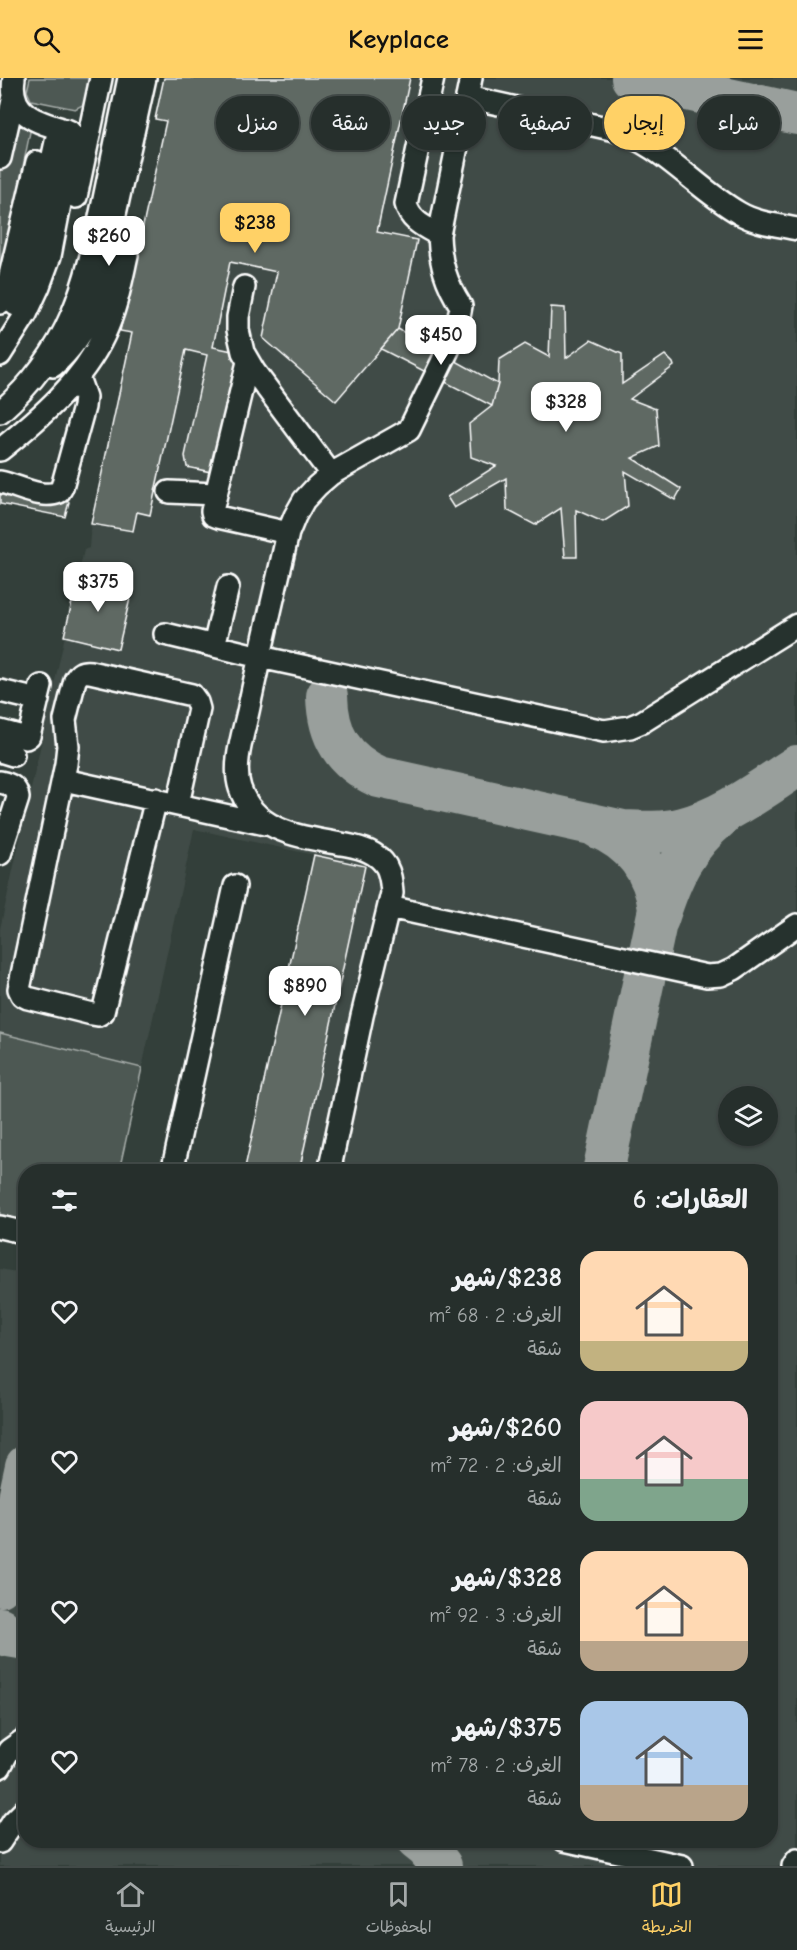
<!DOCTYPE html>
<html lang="ar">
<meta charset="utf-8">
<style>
:root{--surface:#262f2c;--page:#323b38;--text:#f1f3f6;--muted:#a4a9a9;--line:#424a48;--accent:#ffd166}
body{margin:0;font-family:"Comic Neue","Playpen Sans Arabic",sans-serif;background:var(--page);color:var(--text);direction:rtl;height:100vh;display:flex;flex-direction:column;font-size:22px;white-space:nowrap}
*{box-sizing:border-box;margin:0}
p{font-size:20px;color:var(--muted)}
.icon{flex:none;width:33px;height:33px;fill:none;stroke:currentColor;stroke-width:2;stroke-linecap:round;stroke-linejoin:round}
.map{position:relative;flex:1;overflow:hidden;direction:ltr}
.sheet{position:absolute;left:18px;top:1086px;width:760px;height:684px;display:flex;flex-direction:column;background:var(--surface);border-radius:24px;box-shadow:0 2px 4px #0004,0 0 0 2px var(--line);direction:rtl}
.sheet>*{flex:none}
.guide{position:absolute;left:18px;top:18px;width:762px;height:54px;direction:rtl;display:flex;gap:12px}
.fabs{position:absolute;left:718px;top:1008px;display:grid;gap:12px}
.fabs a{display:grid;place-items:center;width:60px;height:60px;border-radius:50%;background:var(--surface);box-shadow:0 2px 4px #0004,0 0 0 2px var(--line);font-size:30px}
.price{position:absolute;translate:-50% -51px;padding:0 14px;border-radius:12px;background:#fff;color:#222;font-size:20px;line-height:39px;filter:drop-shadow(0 2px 3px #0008)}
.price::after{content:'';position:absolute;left:50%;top:36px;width:18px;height:14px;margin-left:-9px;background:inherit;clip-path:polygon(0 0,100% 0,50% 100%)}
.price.current{background:var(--accent);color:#111}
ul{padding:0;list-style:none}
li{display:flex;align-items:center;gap:18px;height:150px;padding:0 30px}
li span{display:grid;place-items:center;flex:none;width:168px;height:120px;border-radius:18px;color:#555}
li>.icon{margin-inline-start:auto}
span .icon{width:72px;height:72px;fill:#fffc;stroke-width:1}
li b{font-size:26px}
h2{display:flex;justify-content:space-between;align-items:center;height:72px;padding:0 30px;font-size:26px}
.pill{padding:0 21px;border-radius:27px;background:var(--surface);box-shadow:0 2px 4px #0004,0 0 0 2px var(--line);font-size:21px;line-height:54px}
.pill.current{background:var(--accent);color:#111}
header{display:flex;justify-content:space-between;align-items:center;height:78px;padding:0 30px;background:var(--accent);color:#111;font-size:27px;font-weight:700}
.tab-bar{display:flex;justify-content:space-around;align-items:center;height:84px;border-top:2px solid var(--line);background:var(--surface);font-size:16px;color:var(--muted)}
.tab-bar a{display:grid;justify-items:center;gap:3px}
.tab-bar .current{color:var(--accent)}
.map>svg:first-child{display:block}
.built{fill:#404c47;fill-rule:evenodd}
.green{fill:#4d5853;stroke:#a6aca9;stroke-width:1.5}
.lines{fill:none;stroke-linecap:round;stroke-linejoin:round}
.taxiway{stroke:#999f9c;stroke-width:42}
.building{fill:#5f6964;stroke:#fff;stroke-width:1.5}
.minor-casing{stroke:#fff;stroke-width:26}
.minor{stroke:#26332d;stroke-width:21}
</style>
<header><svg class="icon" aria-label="menu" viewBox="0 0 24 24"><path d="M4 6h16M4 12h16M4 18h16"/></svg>Keyplace<svg class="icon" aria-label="search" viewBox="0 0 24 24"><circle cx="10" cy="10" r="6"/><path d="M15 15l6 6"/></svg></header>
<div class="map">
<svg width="797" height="1788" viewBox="0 0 797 1788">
<rect width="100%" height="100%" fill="#333f3a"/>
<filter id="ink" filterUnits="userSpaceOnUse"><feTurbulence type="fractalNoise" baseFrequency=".0167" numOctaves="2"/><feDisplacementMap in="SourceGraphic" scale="12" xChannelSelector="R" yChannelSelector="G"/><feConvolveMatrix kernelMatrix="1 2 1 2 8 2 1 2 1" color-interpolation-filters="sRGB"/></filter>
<g filter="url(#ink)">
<path class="built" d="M164,0H797V1788H0V1191L26,1196V1762H771V1094L244,1093L314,777L194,751L142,990L0,955V851L84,472L89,470L91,446L132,256L120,253L166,43ZM729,1018H768V1058H729Z"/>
<path class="green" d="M30,0H93L88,24L75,31L31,22L27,13Z
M7,21L31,49L0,203V55Z
M0,955L142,990L119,1093L26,1094L25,1144L0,1138Z"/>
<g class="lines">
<path class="taxiway" d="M632,0L797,36
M327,618C328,658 343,683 379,699L623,753C643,754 664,755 683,750C725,739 761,711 797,688
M597,749C633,764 654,792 659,831L603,1094
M658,841C672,797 685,768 721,738
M0,1508L26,1388
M0,1550L8,1558L26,1561
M417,1762L427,1770L441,1788"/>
</g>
<path class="building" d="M164,0H410L377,154L417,162L398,251L336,323L263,260L277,194L230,184L213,269L237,274L242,283L211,394L187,389L185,378L207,277L186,272L150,437L137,434L133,453L91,446L132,255L120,253L166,43L155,41Z
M551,229L565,230L566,280L591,262L622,276V306L665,277L673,285L674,288L630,321L656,331L659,368L632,380L681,411L675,422L625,393L628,428L603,444L576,432L577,479H565L561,430L535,447L507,432L506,400L454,430L447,419L496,388L471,379L469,346L492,328L498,306L499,282L525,266L549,279Z
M398,251L498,306L492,328L381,271Z
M8,411L69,424L65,439L0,426V415L7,416Z
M78,499L132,512L118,571L64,558Z
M314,777L365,788L299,1094H244Z"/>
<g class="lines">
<g class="minor-casing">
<path id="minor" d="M433,0L406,126C410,143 425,149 439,157
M467,19L611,51C661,65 695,110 739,135C756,145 778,147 797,151
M0,80L14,18
M76,119L101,0
M244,209L238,239V252L243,274L254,293L331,396
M0,225L8,206L37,84
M16,227L26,202L59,50
M0,277L26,236L39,208L50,178L73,58L69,53C40,45 8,38 14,0
M248,284L212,433L213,437L218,439L288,455
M53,288C72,271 84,254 94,231L145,0
M0,334C71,272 85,209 104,121C112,81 121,40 129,0
M0,372C40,340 82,304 104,257C116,232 121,204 127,177
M0,404C17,407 41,422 59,414L62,409L84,329L85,319L78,299
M169,414L216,416
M165,556L260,579L604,653L630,649L642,644L797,547
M214,568L228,509
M0,613L38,622
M0,653L26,660L29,658L41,608
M0,673L13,677
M64,702L265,746
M0,704C10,706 17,709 18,720L0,776
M156,721L103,934L98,937L92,936L28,920L22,917L19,911L66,686L68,668L65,642L75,602C79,595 82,593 90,594L192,617L197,624L199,631L178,726
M389,829L707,898L721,897L734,891L797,847
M172,1094L235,808
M329,1094L362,938L392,815C391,805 391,797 386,788C377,774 362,770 347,767C306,759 256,757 240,710C232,686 244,654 249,629C261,571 275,513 288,455L295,438L304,422L317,408L331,396L409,352L450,268L456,255L461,228C446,205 440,185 439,157L471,0
M0,1149L26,1155
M0,1689L9,1672L26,1660
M564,1762L682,1788
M0,1764L13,1744L26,1731
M793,1788L797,1782"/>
</g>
<use href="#minor" class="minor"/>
</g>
</g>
</svg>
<div class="fabs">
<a><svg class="icon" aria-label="layers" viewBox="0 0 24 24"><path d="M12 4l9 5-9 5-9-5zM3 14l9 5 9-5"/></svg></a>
</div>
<b class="price current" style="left:255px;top:176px">$238</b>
<b class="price" style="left:109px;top:189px">$260</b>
<b class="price" style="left:441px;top:288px">$450</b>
<b class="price" style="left:566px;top:355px">$328</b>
<b class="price" style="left:98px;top:535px">$375</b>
<b class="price" style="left:305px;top:939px">$890</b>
<div class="guide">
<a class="pill">شراء</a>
<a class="pill current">إيجار</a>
<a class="pill">تصفية</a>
<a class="pill">جديد</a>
<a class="pill">شقة</a>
<a class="pill">منزل</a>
</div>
<section class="sheet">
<h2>العقارات: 6<svg class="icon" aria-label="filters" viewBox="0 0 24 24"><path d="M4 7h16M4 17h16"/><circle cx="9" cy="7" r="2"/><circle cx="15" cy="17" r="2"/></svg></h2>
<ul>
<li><span style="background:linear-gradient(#ffd9b3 75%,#c2b280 0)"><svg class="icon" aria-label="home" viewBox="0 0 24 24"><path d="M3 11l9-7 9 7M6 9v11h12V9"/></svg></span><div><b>$238/شهر</b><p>الغرف: 2 · 68 m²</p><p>شقة</p></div><svg class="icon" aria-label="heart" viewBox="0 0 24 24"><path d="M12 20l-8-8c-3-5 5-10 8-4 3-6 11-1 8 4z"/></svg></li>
<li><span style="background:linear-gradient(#f6c9c9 65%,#7fa58c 0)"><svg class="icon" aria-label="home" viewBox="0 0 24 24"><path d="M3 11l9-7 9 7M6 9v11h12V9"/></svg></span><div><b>$260/شهر</b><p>الغرف: 2 · 72 m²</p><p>شقة</p></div><svg class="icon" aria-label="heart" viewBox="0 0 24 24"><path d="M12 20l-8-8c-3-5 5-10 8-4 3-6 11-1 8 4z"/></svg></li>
<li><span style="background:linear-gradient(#ffd9b3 75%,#b9a48a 0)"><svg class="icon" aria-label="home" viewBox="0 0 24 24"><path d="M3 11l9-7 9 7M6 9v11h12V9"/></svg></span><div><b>$328/شهر</b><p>الغرف: 3 · 92 m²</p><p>شقة</p></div><svg class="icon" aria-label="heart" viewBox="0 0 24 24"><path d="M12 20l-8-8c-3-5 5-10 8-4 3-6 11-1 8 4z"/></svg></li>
<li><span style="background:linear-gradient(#a9c7e8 70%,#b9a48a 0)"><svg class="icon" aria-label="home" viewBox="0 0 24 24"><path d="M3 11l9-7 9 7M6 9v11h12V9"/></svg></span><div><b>$375/شهر</b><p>الغرف: 2 · 78 m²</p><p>شقة</p></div><svg class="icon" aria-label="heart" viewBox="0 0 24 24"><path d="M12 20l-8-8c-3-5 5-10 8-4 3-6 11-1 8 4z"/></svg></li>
</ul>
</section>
</div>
<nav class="tab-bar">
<a class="current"><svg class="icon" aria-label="map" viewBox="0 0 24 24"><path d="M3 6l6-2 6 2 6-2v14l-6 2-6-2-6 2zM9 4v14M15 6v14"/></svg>الخريطة</a>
<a><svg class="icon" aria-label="saved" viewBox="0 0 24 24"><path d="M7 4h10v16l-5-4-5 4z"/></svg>المحفوظات</a>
<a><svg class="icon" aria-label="home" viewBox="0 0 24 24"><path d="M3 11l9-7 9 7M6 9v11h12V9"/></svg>الرئيسية</a>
</nav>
